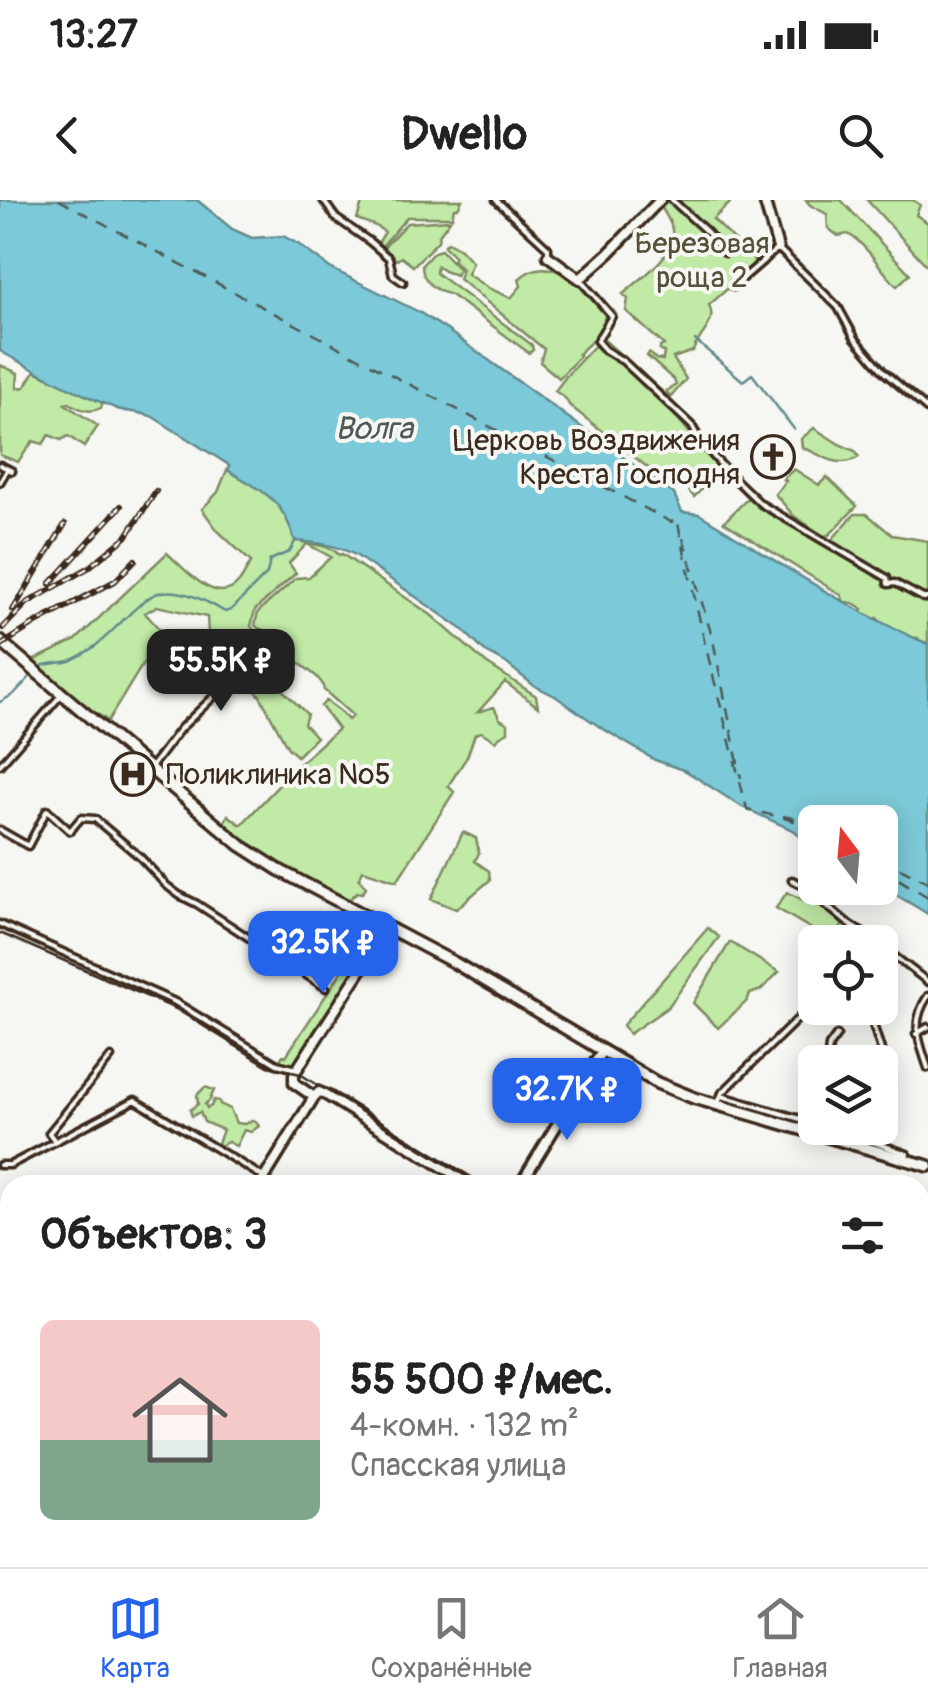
<!DOCTYPE html>
<html lang="ru">
<meta charset="utf-8">
<style>
:root{--surface:#fff;--page:#f6f6f6;--text:#222;--muted:#767676;--line:#e0e0e0;--accent:#2563eb}
body{margin:0;font-family:Pangolin,sans-serif;background:var(--page);color:var(--text);height:100vh;display:flex;flex-direction:column;font-size:38px;white-space:nowrap}
*{box-sizing:border-box;margin:0}
p{font-size:32px;color:var(--muted)}
.icon{flex:none;width:55px;height:55px;fill:none;stroke:currentColor;stroke-width:2;stroke-linecap:round;stroke-linejoin:round}
.map{position:relative;flex:1;overflow:hidden}
.side{position:absolute;left:0px;top:975px;width:930px;height:392px;display:flex;flex-direction:column;background:var(--surface);border-radius:30px 30px 0 0;box-shadow:0 5px 25px #0003}
.side>*{flex:none}
.needle{width:65px;rotate:344deg}
.controls{position:absolute;left:798px;top:605px;display:grid;gap:20px}
.controls a{display:grid;place-items:center;width:100px;height:100px;border-radius:15px;background:var(--surface);box-shadow:0 5px 25px #0003;font-size:50px}
.price{position:absolute;translate:-50% -85px;padding:0 22px;border-radius:20px;background:var(--accent);color:#fff;font-size:32px;line-height:65px;filter:drop-shadow(0 2px 5px #0008)}
.price::after{content:'';position:absolute;left:50%;top:60px;width:30px;height:22px;margin-left:-15px;background:inherit;clip-path:polygon(0 0,100% 0,50% 100%)}
.price.active{background:#222;color:#fff}
ul{padding:0;list-style:none}
li{display:flex;align-items:center;gap:30px;height:250px;padding:0 40px}
li+li{border-top:2px solid var(--line)}
li span{display:grid;place-items:center;flex:none;width:280px;height:200px;border-radius:15px;color:#555}
li>.icon{margin-inline-start:auto}
span .icon{width:120px;height:120px;fill:#fffc;stroke-width:1}
li b{font-size:42px}
h2{display:flex;justify-content:space-between;align-items:center;height:120px;padding:0 40px;font-size:42px}
.status{display:flex;justify-content:space-between;align-items:center;height:70px;padding:0 50px;background:var(--surface);direction:ltr}
.status svg{height:28px;fill:currentColor}
header{display:flex;justify-content:space-between;align-items:center;height:130px;padding:0 40px;background:var(--surface);font-size:45px;font-weight:700}
.dock{display:flex;justify-content:space-around;align-items:center;height:140px;border-top:2px solid var(--line);background:var(--surface);font-size:28px;color:var(--muted)}
.dock a{display:grid;justify-items:center;gap:5px}
.dock .active{color:var(--accent)}
.map>svg:first-child{display:block}
.green{fill:#c1eaa6;stroke:#7e8a62;stroke-width:2.5}
.water{fill:#7ccad9;stroke:#628a8e;stroke-width:2.5}
.lines{fill:none;stroke-linecap:round;stroke-linejoin:round}
.stream{stroke:#628a8e;stroke-width:2.5}
.ferry{stroke:#4e5a56;stroke-width:2.5;stroke-dasharray:12 10;stroke-linecap:butt}
.street-casing{stroke:#3b2a1e;stroke-width:11}
.secondary-casing{stroke:#3b2a1e;stroke-width:15}
.primary-casing{stroke:#3b2a1e;stroke-width:16}
.street{stroke:#f6f6f2;stroke-width:4}
.secondary{stroke:#f6f6f2;stroke-width:8}
.primary{stroke:#f6f6f2;stroke-width:9}
.tram{stroke:#3b2a1e;stroke-width:2.5}
.rail-casing{stroke:#3b2a1e;stroke-width:6}
.rail{stroke:#f6f6f2;stroke-width:2.5;stroke-dasharray:8;stroke-linecap:butt}
.labels{text-anchor:middle;dominant-baseline:central;stroke-width:8;stroke-linejoin:round;paint-order:stroke}
.park-label{font-size:30px;fill:#565039;stroke:#f6f6f2}
.poi-label{font-size:30px;fill:#3b2a1e;stroke:#f6f6f2;text-anchor:end}
.water-label{font-size:32px;font-style:italic;fill:#4e5a56;stroke:#f6f6f2}
</style>
<div class="status"><b>13:27</b><svg viewBox="0 0 49 12"><path d="M0 12V9h3v3zM5 12V6h3v6zM10 12V3h3v9zM15 12V0h3v12zM26 1h20v11H26zM47 4h2v5h-2z"/></svg></div>
<header><svg class="icon" aria-label="back" viewBox="0 0 24 24"><path d="M15 5l-7 7 7 7"/></svg>Dwello<svg class="icon" aria-label="search" viewBox="0 0 24 24"><circle cx="10" cy="10" r="6"/><path d="M15 15l6 6"/></svg></header>
<div class="map">
<svg width="928" height="1367" viewBox="0 0 928 1367">
<rect width="100%" height="100%" fill="#f6f6f2"/>
<filter id="ink" filterUnits="userSpaceOnUse"><feTurbulence type="fractalNoise" baseFrequency=".01" numOctaves="2"/><feDisplacementMap in="SourceGraphic" scale="20" xChannelSelector="R" yChannelSelector="G"/><feConvolveMatrix kernelMatrix="1 2 1 2 8 2 1 2 1" color-interpolation-filters="sRGB"/></filter>
<g filter="url(#ink)">
<path class="green" d="M363,0H462L458,8H454L452,17H407L382,46L378,43L385,32L376,26L357,19Z
M662,0H726L730,3L713,19L757,63L709,105C718,123 699,134 693,151L673,158L686,179L671,197L666,191L676,185L674,180L647,156L649,153L656,159L663,160L664,152L660,151V147L664,145L626,111L628,99L623,94C641,78 680,54 671,25C668,18 663,10 659,3Z
M806,0H841L910,74L897,86C880,70 869,46 848,34L838,36L828,28L827,14L810,5Z
M867,0H913L920,5L916,15L928,23V67Z
M450,20L439,35L438,41L413,66L401,57L397,60L382,49L407,23Z
M448,42L460,49L472,62L467,74L488,88L511,98L521,86L519,79C551,49 585,89 605,114L604,120L606,122L596,140L592,141L578,154L580,156L559,178L540,162L544,149L459,79L462,69L453,60L455,57L444,46Z
M441,50L459,69L456,75L444,71L437,66L436,73L532,145L533,150L529,153L451,95C436,91 422,82 422,65L434,52Z
M602,138L667,196L663,201L721,270L694,297L683,283L675,285L647,267L569,205L566,199L555,191L567,175Z
M0,165L18,173L17,188L25,187L35,171L103,203L101,208C89,214 80,209 69,203L65,204L98,226L84,247L68,236L61,240L49,235L43,244L33,241L18,262L0,255Z
M814,228L839,244L855,251L859,257C838,270 822,255 802,247L801,239Z
M229,265V271C256,286 290,302 293,337C306,348 327,341 339,355L342,354L431,415L486,463L536,496L538,507L505,482L478,512L494,507L500,519L508,524V532L499,537L496,541L481,532L475,534L467,557L448,586L454,592L397,681L363,670L359,679L366,687L362,693L357,692L347,702L316,687L313,682L248,648L223,625L228,615L241,625L299,564L338,529L321,506L326,501L341,512L348,520L353,516L324,490L322,483L316,476L288,454L282,452C276,440 264,435 255,425L258,412L296,378L309,377L331,357L307,344L289,363L296,373L255,410L251,426L258,435L230,469L223,463L216,468L227,478L222,482L211,480L207,417L157,406L145,413L162,432L165,443L144,462L108,521L75,499L32,461L76,440L167,353C184,368 217,409 239,382C244,376 247,368 251,362L218,331L202,309L218,292Z
M794,269L819,285L827,277L857,306L829,335L824,336L794,316L775,294L786,281L783,279Z
M748,298L826,346L855,314H867L892,335L928,341V443L919,441L918,438H911C901,430 883,427 877,418L874,420L861,412L863,409L853,403L844,402L841,395L724,322Z
M252,460L307,514L304,524L316,537L297,556L288,548L260,496L241,472Z
M463,632L476,638L479,653L475,661L489,671L490,680L456,709L431,699Z
M787,692L805,701L810,695L820,704L823,701L844,723L832,741L776,708Z
M708,728L719,737L668,807L629,834L623,825Z
M363,739L373,746L322,826L312,836V842L294,867L278,863L283,855L286,856Z
M730,742L779,772L761,790L750,794L747,801L718,828L693,803Z
M205,887L214,890L210,900L205,904L207,908L211,906L214,900L219,901L220,904L230,909L236,923L245,924L254,920L259,926L251,932L244,930L236,946L228,942L220,946L218,943L223,930L204,922L200,912L192,916L190,910L198,904L197,895Z
M568,1358H635L636,1367H487Z"/>
<path class="water" d="M0,0H197L232,29L252,38L283,36L298,44L330,68L419,112L447,130L674,294L682,312L699,314C774,359 848,410 928,444V714L880,685V622H815V649L808,645L795,631L742,607L686,571L655,560L600,527L555,496L533,485L506,463L484,451L462,429L357,356C340,346 315,342 295,341C284,303 268,293 234,274L229,271V265L153,217C141,211 127,213 115,208C75,192 37,172 0,151Z"/>
<g class="lines">
<path class="stream" d="M695,140L743,181L752,174L794,229
M39,467C49,462 59,464 70,461C76,458 85,453 91,449C110,437 139,399 158,393C179,387 207,401 225,412L231,410L267,374L270,360L289,352L296,340
M0,502L14,494L29,478"/>
<path class="ferry" d="M59,0L671,322L677,319L705,444L747,609L803,623L815,630
M683,338L713,440L741,578
M783,616L803,620L815,626
M880,658L928,682
M880,668L928,697"/>
<g class="street-casing">
<path id="street" d="M323,0L336,18L369,41L389,58L393,75L403,82
M496,0L548,48V56
M672,0L707,32L725,53
M581,81L612,116L597,141L605,150L623,161L692,226C704,251 740,284 761,304L887,378L888,384L895,383L923,398H928
M733,87L778,48L838,107L855,138L884,172L928,210
M0,265L12,271
M0,282L7,270
M0,565L62,494
M152,566L180,529L229,482L240,460L261,434
M0,630L28,646L47,610L70,631L81,618L95,619L140,657L166,685L179,695L197,704L326,788
M792,680L802,685L850,725L877,742
M0,724L175,802L277,864L297,869
M880,745L928,782
M928,796C910,822 919,841 928,868
M870,815L891,881
M916,834L928,827
M827,862L829,846L837,835
M870,862L881,852
M722,896L814,923
M718,902L722,893L815,802
M862,938L907,954
M55,941L49,933L111,857
M0,965H10L135,900L265,978
M920,1047L928,1035
M920,1049L928,1055
M920,1104L928,1110
M920,1157L928,1163
M0,1168L10,1174
M920,1203L928,1207
M0,1206L10,1212
M490,1358L491,1367
M55,1367L61,1358
M217,1367L224,1358
M253,1367L260,1358"/>
</g>
<g class="secondary-casing">
<path id="secondary" d="M764,0L778,48
M548,56L580,79L609,53L660,0
M314,897L294,883V874L388,728
M314,897L319,892L328,896L472,985
M260,985L314,897
M520,985L602,851
M21,1367L28,1358"/>
</g>
<g class="primary-casing">
<path id="primary" d="M0,441L240,645L279,670L455,763L657,883L694,898L928,966
M0,1182L10,1188
M0,1192L10,1198
M920,1329L928,1330
M272,1358L288,1367
M292,1358L322,1367
M383,1367L469,1358"/>
</g>
<use href="#street" class="street"/>
<use href="#secondary" class="secondary"/>
<use href="#primary" class="primary"/>
<path class="tram" d="M0,733L176,809L268,866L300,874L480,985
M920,1287L928,1292
M920,1338L928,1339
M636,1358L637,1367
M228,1367C244,1356 254,1358 270,1367
M463,1367L537,1358"/>
<g class="rail-casing">
<path id="rail" d="M50,384L121,306
M13,410L65,324
M3,428L27,403L88,368L126,337L156,291
M0,446L36,423L115,381L135,360"/>
</g>
<use href="#rail" class="rail"/>
</g>
</g>
<defs>
<g id="church-ring" transform="scale(2.25)"><circle r="9.5" fill="#f6f6f2" stroke="#3b2a1e" stroke-width="1.5"/><path d="M-1.2-6h2.4v3.5h3.3v2.4h-3.3V6h-2.4V-.1h-3.3v-2.4h3.3Z" fill="#3b2a1e"/></g>
<g id="hospital-ring" transform="scale(2.25)"><circle r="9.5" fill="#f6f6f2" stroke="#3b2a1e" stroke-width="1.5"/><path d="M-5-5h3v3.5h4V-5h3V5h-3V1.5h-4V5h-3Z" fill="#3b2a1e"/></g>
</defs>
<g fill-rule="evenodd">
<use href="#church-ring" x="773" y="257"/>
<use href="#hospital-ring" x="133" y="574"/>
</g>
<g class="labels">
<g class="park-label">
<text x="702" y="43">Березовая<tspan x="702" dy="34">роща 2</tspan></text>
</g>
<g class="poi-label">
<text x="740" y="240">Церковь Воздвижения<tspan x="740" dy="34">Креста Господня</tspan></text>
<text x="166" y="574" text-anchor="start">Поликлиника №5</text>
</g>
<g class="water-label">
<text x="374" y="229">Волга</text>
</g>
</g>
</svg>
<div class="controls">
<a><svg class="needle" viewBox="-14 -14 28 28"><path d="M0-13l5 13h-10z" fill="#e53935"/><path d="M0 13l5-13h-10z" fill="#767676"/></svg></a>
<a><svg class="icon" aria-label="locate" viewBox="0 0 24 24"><circle cx="12" cy="12" r="6"/><path d="M12 2v4M12 18v4M2 12h4M18 12h4"/></svg></a>
<a><svg class="icon" aria-label="layers" viewBox="0 0 24 24"><path d="M12 4l9 5-9 5-9-5zM3 14l9 5 9-5"/></svg></a>
</div>
<b class="price active" style="left:221px;top:514px">55.5K ₽</b>
<b class="price" style="left:323px;top:796px">32.5K ₽</b>
<b class="price" style="left:567px;top:943px">32.7K ₽</b>
<section class="side">
<h2>Объектов: 3<svg class="icon" aria-label="filters" viewBox="0 0 24 24"><path d="M4 7h16M4 17h16"/><circle cx="9" cy="7" r="2"/><circle cx="15" cy="17" r="2"/></svg></h2>
<ul>
<li><span style="background:linear-gradient(#f6c9c9 60%,#7fa58c 0)"><svg class="icon" aria-label="home" viewBox="0 0 24 24"><path d="M3 11l9-7 9 7M6 9v11h12V9"/></svg></span><div><b>55 500 ₽/мес.</b><p>4-комн. · 132 m²</p><p>Спасская улица</p></div></li>
</ul>
</section>
</div>
<nav class="dock">
<a class="active"><svg class="icon" aria-label="map" viewBox="0 0 24 24"><path d="M3 6l6-2 6 2 6-2v14l-6 2-6-2-6 2zM9 4v14M15 6v14"/></svg>Карта</a>
<a><svg class="icon" aria-label="saved" viewBox="0 0 24 24"><path d="M7 4h10v16l-5-4-5 4z"/></svg>Сохранённые</a>
<a><svg class="icon" aria-label="home" viewBox="0 0 24 24"><path d="M3 11l9-7 9 7M6 9v11h12V9"/></svg>Главная</a>
</nav>
